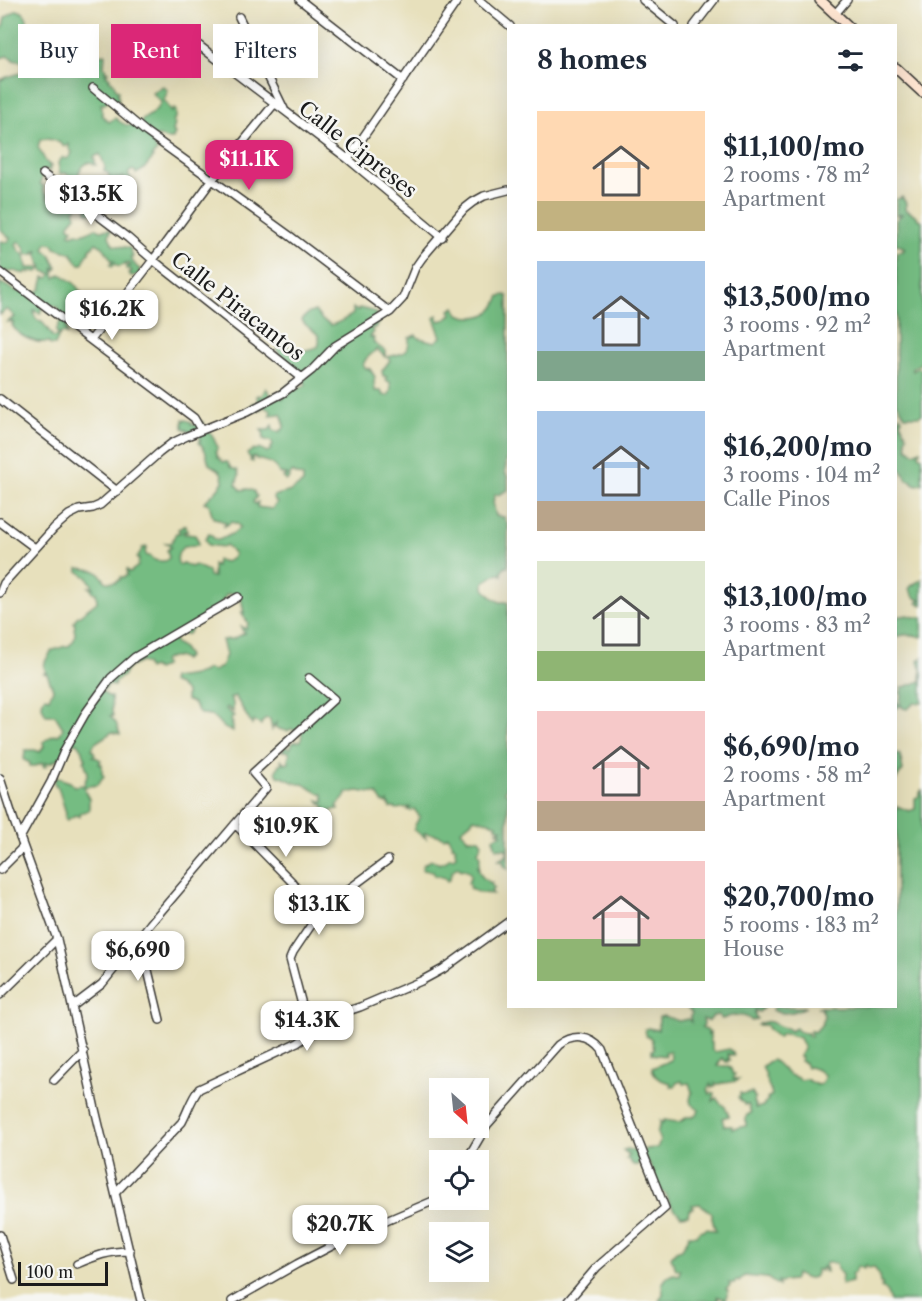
<!DOCTYPE html>
<meta charset="utf-8">
<style>
:root{--surface:#fff;--page:#f6f6f7;--text:#1f2937;--muted:#747a83;--accent:#db2777}
body{margin:0;font-family:"Libre Caslon Text",serif;background:var(--page);color:var(--text);height:100vh;display:flex;flex-direction:column;font-size:22px;white-space:nowrap}
*{box-sizing:border-box;margin:0}
p{font-size:20px;color:var(--muted)}
.icon{flex:none;width:33px;height:33px;fill:none;stroke:currentColor;stroke-width:2;stroke-linecap:round;stroke-linejoin:round}
.map{position:relative;flex:1;overflow:hidden}
.details{position:absolute;left:507px;top:24px;width:390px;height:984px;display:flex;flex-direction:column;background:var(--surface);border-radius:0px;box-shadow:0 6px 24px #0002}
.details>*{flex:none}
.top-card{position:absolute;left:18px;top:24px;width:399px;height:54px;display:flex;gap:12px}
.needle{width:39px;rotate:153deg}
.buttons{position:absolute;left:429px;top:1078px;display:grid;gap:12px}
.buttons a{display:grid;place-items:center;width:60px;height:60px;border-radius:0px;background:var(--surface);box-shadow:0 6px 24px #0002;font-size:30px}
.scale{position:absolute;left:18px;bottom:15px;width:90px;box-sizing:border-box;padding-left:6px;border:3px solid #1c1c1c;border-top:0;font-size:16px;line-height:21px;white-space:nowrap;color:#1c1c1c;-webkit-text-stroke:4px #f6f6f2;paint-order:stroke}
.price{position:absolute;translate:-50% -51px;padding:0 14px;border-radius:12px;background:#fff;color:#222;font-size:20px;line-height:39px;filter:drop-shadow(0 2px 3px #0008)}
.price::after{content:'';position:absolute;left:50%;top:36px;width:18px;height:14px;margin-left:-9px;background:inherit;clip-path:polygon(0 0,100% 0,50% 100%)}
.price.current{background:var(--accent);color:#fff}
ul{padding:0;list-style:none}
li{display:flex;align-items:center;gap:18px;height:150px;padding:0 30px}
li span{display:grid;place-items:center;flex:none;width:168px;height:120px;border-radius:0px;color:#555}
li>.icon{margin-inline-start:auto}
span .icon{width:72px;height:72px;fill:#fffc;stroke-width:1}
li b{font-size:26px}
h2{display:flex;justify-content:space-between;align-items:center;height:72px;padding:0 30px;font-size:26px}
.chip{padding:0 21px;border-radius:0px;background:var(--surface);box-shadow:0 6px 24px #0002;font-size:21px;line-height:54px}
.chip.current{background:var(--accent);color:#fff}
.map>svg:first-child{display:block}
.forest{fill:#74bc82;stroke:#486c4f;stroke-width:1.5}
.lines{fill:none;stroke-linecap:round;stroke-linejoin:round}
.minor-casing{stroke:#3a3934;stroke-width:10}
.secondary-casing{stroke:#3a3934;stroke-width:12}
.minor{stroke:#fff;stroke-width:7}
.secondary{stroke:#fde4d0;stroke-width:9}
.labels{text-anchor:middle;dominant-baseline:central;stroke-width:5;stroke-linejoin:round;paint-order:stroke}
.street-label{font-size:21px;fill:#1c1c1c;stroke:#f6f6f2}
</style>
<div class="map">
<svg width="922" height="1301" viewBox="0 0 922 1301">
<rect width="100%" height="100%" fill="#f6f6f2"/>
<filter id="ink" filterUnits="userSpaceOnUse"><feTurbulence type="fractalNoise" baseFrequency=".0167" numOctaves="2"/><feDisplacementMap in="SourceGraphic" scale="12" xChannelSelector="R" yChannelSelector="G"/><feConvolveMatrix kernelMatrix="1 2 1 2 8 2 1 2 1" color-interpolation-filters="sRGB"/></filter>
<filter id="wash" filterUnits="userSpaceOnUse"><feTurbulence type="fractalNoise" baseFrequency=".008" numOctaves="4" result="noise"/><feDisplacementMap in="SourceGraphic" scale="24" xChannelSelector="R" yChannelSelector="G"/><feGaussianBlur stdDeviation="1.35" result="paint"/><feColorMatrix in="noise" values="0 0 0 0 0 0 0 0 0 0 0 0 0 0 0 0 0 1.4 0 .05"/><feComposite in="paint" operator="in"/></filter>
<g filter="url(#wash)">
<rect width="100%" height="100%" fill="#e7e0bc"/>
<path class="forest" d="M17,10C21,12 23,11 25,15C29,21 27,27 28,33C31,51 47,53 60,45C65,42 68,39 69,34L71,35L70,42L73,44V46L77,56L86,51V55L93,54L94,52L97,55L105,54L104,66L106,70L105,72H108L106,75L110,78L109,80L113,82L116,89L119,90L117,95L119,98L117,102L109,99L105,104H101L102,107V115L109,122L115,118C124,126 130,127 141,124L142,120C150,115 157,111 161,102L152,93L163,86L168,91L164,100L172,112L174,108L176,111V117L173,121L175,124L173,131L175,133L173,139H165C160,135 157,135 151,139L157,151L152,156L153,158L143,170L136,174L135,171L132,170L128,174L133,183L129,184L123,177L120,179L110,180L108,173L104,171L105,166L100,154L94,157L96,165L89,162C80,167 76,174 80,183L89,184L83,187C89,191 94,190 101,189L100,201L102,203C99,209 93,214 87,213L86,207L92,202L94,203L92,195H84L79,192L80,190L74,179L71,181L72,176L67,175L66,173L60,174L58,163L63,157L66,159L70,157L72,152L69,149V144L65,147C58,140 49,138 40,140L38,147L46,162L52,167L49,166L50,172L46,169L45,170L40,184L44,186L43,189L46,195L51,194L47,198L50,200L54,193H62L67,190L79,203L77,208L74,209L76,216L69,224V227L73,229L69,233L71,235L77,233L82,234L97,228L101,230L111,229L109,236L113,245L130,248L133,257L130,258L137,267L140,269L138,275L131,276L129,274L132,271L130,269H126V266H131L129,263L119,267L115,264L112,267L110,265L114,261H112L103,247L96,243L90,249C89,255 84,257 83,264H79L71,253L55,248L53,244L47,243L44,249L51,255L57,268L55,271L54,268L53,269L55,278L61,274L75,284L82,294L78,293C75,299 74,307 78,314L69,320L71,321L66,326L67,334L62,333L58,335L56,331C61,320 63,319 58,307L54,306L42,307L40,314L34,310V315L37,320L42,321C45,327 50,331 53,337L59,336L55,345H51L48,342C35,344 19,337 12,325L14,322H7L15,317L7,309L0,315V282L2,284H3L16,291L35,293L41,289L44,277L48,278L52,274L43,271L42,265H40L39,258L36,254L38,251H35L34,254L27,255L24,247L19,241L16,244L19,251L25,255L27,268H41L38,272L30,271V273L27,271L25,274L17,272L16,271L8,272L6,271L0,276V241L8,242L10,238L0,229V79L1,80L7,77L21,73L22,67L26,69H29L22,62L13,60L12,58L7,56L0,58V30L3,27L5,18Z
M902,197L906,203L905,209L917,216V218L922,221V361L920,364L912,368L913,371L917,368L922,369V414L919,416H905L896,401V252L903,251L905,248L896,244V220L902,214L896,215V200Z
M506,295L508,297V457H507L505,472L508,478V490L498,495H495L493,502L496,516L504,517L508,526V567H505L502,571V575L498,573L484,582V589L493,598L500,602H508V785L507,786L505,792L508,795V869L504,866L503,861L499,860L506,856L508,852L506,849L496,848L493,838L502,834L497,831L502,829L496,827L497,824L474,818C471,823 466,825 461,830L468,839L470,838L479,839L482,843L478,852L480,857L479,868L477,866C480,875 483,880 492,883L491,885L495,888L491,891L493,894L480,893L470,889V885L468,883L471,876L469,872L463,869L461,870L458,867C453,869 450,874 450,879L447,881L445,878L434,875L433,871L422,870L423,865L431,860L440,864L441,862H445L450,857L453,858L456,856L455,849L456,847L452,846L453,844L450,841L448,836L444,838L438,835L424,833L426,838L414,830L415,825L420,817L414,809L411,811L408,810L411,807L396,809L395,808H390L388,802L387,804L382,802L377,794L358,791L346,793L347,795L337,806L339,809L333,810L325,815L324,805L321,804L318,800L324,802L323,794H320L303,784C294,786 287,777 278,776L276,771L279,764L282,763L281,759L285,764L289,763L288,758L290,754L287,751H282L286,746L290,749L293,742L301,741L302,731H297L291,729L288,731L282,730L275,727L276,723L274,725L272,730L270,719L266,718L262,722L261,725L254,721L252,725L235,696L230,698L233,703V712L227,707L226,709L234,716L232,717L231,721L233,723L231,725L233,726V732C230,730 225,729 223,727C214,718 215,714 200,714L193,703L186,700V692L178,685L171,682L172,678C187,676 193,677 208,669L213,671L221,667L226,655L222,640L233,639L245,633L242,630L241,626L246,629L248,623L241,612L244,613L241,598L234,594H227L221,603L222,604L194,624L188,634H174L175,643L182,647L188,656L184,660C177,656 171,655 164,660L163,663L165,664L164,666L157,670L152,667L148,669L146,664L141,662L130,667L125,672L124,675L115,682L114,686L108,684L106,689H99L108,696L111,697C112,704 111,709 113,716H110L116,723L120,734L112,732L95,743L92,749L95,754L93,756L101,760L99,764H102V774L104,776L97,785L84,787L85,791L89,799V810L80,813V817L75,815L67,820L65,818L66,813L58,787L55,786L56,784L54,783L55,777L70,782L74,786L84,785L88,773L84,761L86,760L82,749L78,743L69,744L71,748L65,747L64,756L51,763H45L47,766L44,767L42,763L36,766H30V763L24,760L25,750H35L40,752L44,746L43,742L52,736L60,734L63,728L55,715H46C42,708 40,704 45,697L49,698L53,689L47,674L44,673L46,672C41,663 48,658 52,650C59,650 62,645 69,646L74,640L75,632L74,629L75,626L74,622L76,618L97,602L96,593L93,592L89,587L94,588L88,578L78,571V568C95,570 96,568 106,582C113,582 113,584 120,580L121,577H124L127,575V570L130,572L138,566L139,559L137,558L141,551L142,548L147,547L145,552L147,556H150C153,562 160,561 165,561L169,558L167,550L171,547L165,543H171L176,533H180L178,529L186,525L187,532L183,531L184,534L195,535L198,540V545L184,546C179,551 175,558 179,565L183,563L191,567L195,565L208,571L209,576L213,577V564L216,566L217,560L226,562L232,558L234,554L226,545L223,547L208,545L205,539L209,534L212,535L213,538L219,540L234,533L240,527L237,524L232,522L223,527L226,523L215,518H213L209,504L204,502C212,496 217,490 223,482L222,475L220,471L209,464L205,450L199,442L201,440L199,437L200,435L202,434L201,429L190,432L183,428V419L192,422L191,424L194,425L203,422L205,431C215,433 213,441 218,447L216,451L218,457L223,462H227L231,468L237,470L239,475L236,484L241,490L248,489L254,491L255,495L257,496L253,502L255,504L258,502L257,507L272,509L277,503L273,498L274,496L291,491L303,483V477L295,474L293,472L290,475L289,478L286,481L283,477L287,475L279,473C275,463 266,461 256,459L255,457H252L253,462L250,461L251,459L247,454L254,449L256,450L259,448L267,452L271,450L270,448L273,446L272,442L263,439L264,434L261,430H269L272,425L273,430L279,432L284,428V422L281,414L270,415L271,410L264,407L256,406L261,409L255,410L252,407L253,403H258L257,396L259,395L261,397L266,388L272,397L276,393L283,399L284,397L281,393L289,384L292,385V381L297,385L298,389L305,386L306,384L297,369L287,363L286,360L281,358L277,350L279,346H288L289,348L303,351L318,347C324,330 308,332 302,320L307,314L315,311L322,320L331,325C339,323 345,319 353,314V308L357,311L360,308L376,312L379,321L375,328H370L374,332L370,337L374,338L373,342L385,351V357L377,349L366,359L363,365L365,368L370,369L375,377L374,381L375,391H381L383,395L388,396L391,390L390,382L385,380L387,377L383,376L382,371L390,360L387,357C401,354 410,354 409,338L416,335L419,338L435,342L441,337L434,318L437,315L439,321L447,319L452,314L450,310L455,307C457,310 457,314 461,315C469,319 487,317 493,309C496,306 498,300 500,296Z
M900,415L902,419L900,422L907,435L906,440L907,448L914,453L920,450L919,455L922,457V484L917,485L912,483V481L907,480L902,470L896,465V423Z
M922,579V605L917,603L920,600L914,597L909,589C912,583 918,583 922,579Z
M908,615L914,617H922V637C913,635 903,633 896,638V617Z
M922,657V702L915,703L907,709L903,708L901,705L896,709V701L899,704L901,702L900,699L902,695L900,692L903,691L901,688L921,681V670L918,661Z
M896,753L900,755L903,770L896,780Z
M922,789V1301H890L885,1289L881,1287L883,1284L880,1283L879,1275L874,1267L868,1268L865,1265L864,1269L858,1266L854,1273L851,1274L852,1277V1282L841,1284L842,1275L837,1269L836,1263H826L825,1265L826,1272L824,1271L823,1267L821,1268V1271L816,1269V1273L814,1277L807,1279L796,1274L793,1280L783,1281L781,1283L778,1281L779,1286L767,1278L744,1276L739,1282L737,1280L734,1284L729,1283L730,1286L726,1289L728,1291L726,1301H723L724,1298H721L718,1296L717,1297L719,1300L717,1301H659L663,1294L662,1284L667,1277L673,1274L679,1275L680,1270L676,1269L671,1257L676,1251L682,1249L689,1237L688,1235H697L698,1232L708,1228L716,1231L712,1219V1213L700,1204L691,1205L693,1208L689,1210L688,1215L681,1216L670,1204L665,1193L660,1192L661,1189L659,1188L653,1180L655,1175L645,1156C640,1157 639,1160 638,1165H633L628,1159H626L629,1155L623,1150L627,1149L642,1153L645,1149L657,1148L660,1141L657,1133L660,1125V1121L663,1123L664,1120C672,1121 681,1125 686,1117H692L697,1115L699,1110L691,1104L690,1100L692,1092L689,1083L683,1084L682,1081L676,1083L675,1087H670L671,1083C662,1081 654,1079 652,1068L671,1060L670,1051L665,1052L666,1056L652,1054V1050L654,1049L651,1038L646,1036L645,1029L648,1028L658,1030L659,1017L664,1016L679,1021L688,1019L691,1022L690,1017L692,1013L686,1007H764L759,1012L755,1010V1016L757,1019L752,1021C745,1013 731,1015 722,1019L718,1015L713,1016L709,1021L703,1019L704,1024L702,1027L708,1031V1035L710,1033V1043H712V1050L715,1052L729,1049L733,1053L734,1056L728,1054L730,1060L727,1059L728,1062H726L722,1058L717,1066H729L732,1071V1074H735L733,1079H739L737,1081C734,1082 720,1083 718,1084L715,1083L716,1086L712,1088L711,1084L708,1089L710,1094L713,1093L715,1094L713,1101L717,1098L719,1102L725,1107L729,1116L722,1118L724,1126H732V1129L746,1126V1117L747,1115L751,1113L748,1104L744,1105V1103L741,1102L738,1097L740,1096V1093L743,1094L752,1093L755,1098L753,1101L754,1104L756,1105L755,1108H757L763,1106L768,1100L767,1098L772,1095C771,1088 767,1084 765,1077L766,1075L762,1067L768,1062L773,1060C784,1068 783,1074 798,1078L799,1080L806,1079L817,1085L821,1084L825,1076L818,1070L809,1067L807,1068L805,1063L800,1061L802,1057L799,1056L804,1049L799,1038L787,1034H781L778,1038L768,1029L766,1025H758C771,1016 775,1027 787,1028L790,1031L796,1028C798,1032 803,1033 808,1033V1036L811,1037L810,1030L815,1032L822,1024L824,1015L821,1008L817,1007L896,1006V810L897,806L909,811L915,809V798L918,797Z
M775,1007H806C795,1012 783,1016 772,1010Z"/>
</g>
<g filter="url(#ink)">
<g class="lines">
<g class="minor-casing">
<path id="minor" d="M300,0L403,80
M479,0L510,26
M643,0L675,26
M835,14L847,0
M239,17L284,109
M694,26L714,0
M197,44L348,159L442,237
M93,88L146,132L290,236L390,312
M348,159L458,0
M43,174L128,238L153,260L302,378
M0,272L194,418L201,430
M91,340L153,260L212,180L275,103
M0,399L117,491
M0,522L35,548
M0,593L4,583L54,528L69,515L79,510L93,508L100,505L159,453L172,443L187,436L247,412L283,393L312,370L335,346L390,312L403,298L415,268L422,258L464,209L473,202L484,196L508,190
M0,778L14,821L57,939L95,1109L141,1301
M235,824L292,882L303,898L322,909
M20,838L51,782L65,749L85,714L111,678L135,657L198,620L238,597
M0,870L23,847
M140,937L160,1020
M0,995L57,939
M73,1006L102,984L150,924L266,788L253,773L334,699L309,678
M310,1035L290,959L293,952L322,909L388,860
M54,1080L83,1050
M466,1161L487,1125L558,1045C573,1034 590,1035 602,1050L665,1208L597,1267L568,1301
M116,1192L182,1122C188,1111 191,1099 199,1089L298,1043L342,1013L360,1007L421,981L443,969L508,922
M0,1235L14,1280
M77,1264C96,1256 108,1251 130,1251
M232,1301L297,1264L351,1236L440,1198"/>
</g>
<g class="secondary-casing">
<path id="secondary" d="M820,0L848,26
M896,68L922,92"/>
</g>
<use href="#minor" class="minor"/>
<use href="#secondary" class="secondary"/>
</g>
</g>
<g class="labels">
<g class="street-label">
<text transform="translate(358 149) rotate(38)">Calle Cipreses</text>
<text transform="translate(238 306) rotate(38)">Calle Piracantos</text>
</g>
</g>
</svg>
<div class="buttons">
<a><svg class="needle" viewBox="-14 -14 28 28"><path d="M0-13l5 13h-10z" fill="#e53935"/><path d="M0 13l5-13h-10z" fill="#747a83"/></svg></a>
<a><svg class="icon" aria-label="locate" viewBox="0 0 24 24"><circle cx="12" cy="12" r="6"/><path d="M12 2v4M12 18v4M2 12h4M18 12h4"/></svg></a>
<a><svg class="icon" aria-label="layers" viewBox="0 0 24 24"><path d="M12 4l9 5-9 5-9-5zM3 14l9 5 9-5"/></svg></a>
</div>
<div class="scale">100 m</div>
<b class="price current" style="left:249px;top:191px">$11.1K</b>
<b class="price" style="left:91px;top:226px">$13.5K</b>
<b class="price" style="left:112px;top:341px">$16.2K</b>
<b class="price" style="left:286px;top:858px">$10.9K</b>
<b class="price" style="left:319px;top:936px">$13.1K</b>
<b class="price" style="left:138px;top:982px">$6,690</b>
<b class="price" style="left:307px;top:1052px">$14.3K</b>
<b class="price" style="left:340px;top:1256px">$20.7K</b>
<div class="top-card">
<a class="chip">Buy</a>
<a class="chip current">Rent</a>
<a class="chip">Filters</a>
</div>
<section class="details">
<h2>8 homes<svg class="icon" aria-label="filters" viewBox="0 0 24 24"><path d="M4 7h16M4 17h16"/><circle cx="9" cy="7" r="2"/><circle cx="15" cy="17" r="2"/></svg></h2>
<ul>
<li><span style="background:linear-gradient(#ffd9b3 75%,#c2b280 0)"><svg class="icon" aria-label="home" viewBox="0 0 24 24"><path d="M3 11l9-7 9 7M6 9v11h12V9"/></svg></span><div><b>$11,100/mo</b><p>2 rooms · 78 m²</p><p>Apartment</p></div></li>
<li><span style="background:linear-gradient(#a9c7e8 75%,#7fa58c 0)"><svg class="icon" aria-label="home" viewBox="0 0 24 24"><path d="M3 11l9-7 9 7M6 9v11h12V9"/></svg></span><div><b>$13,500/mo</b><p>3 rooms · 92 m²</p><p>Apartment</p></div></li>
<li><span style="background:linear-gradient(#a9c7e8 75%,#b9a48a 0)"><svg class="icon" aria-label="home" viewBox="0 0 24 24"><path d="M3 11l9-7 9 7M6 9v11h12V9"/></svg></span><div><b>$16,200/mo</b><p>3 rooms · 104 m²</p><p>Calle Pinos</p></div></li>
<li><span style="background:linear-gradient(#dfe7d0 75%,#8fb573 0)"><svg class="icon" aria-label="home" viewBox="0 0 24 24"><path d="M3 11l9-7 9 7M6 9v11h12V9"/></svg></span><div><b>$13,100/mo</b><p>3 rooms · 83 m²</p><p>Apartment</p></div></li>
<li><span style="background:linear-gradient(#f6c9c9 75%,#b9a48a 0)"><svg class="icon" aria-label="home" viewBox="0 0 24 24"><path d="M3 11l9-7 9 7M6 9v11h12V9"/></svg></span><div><b>$6,690/mo</b><p>2 rooms · 58 m²</p><p>Apartment</p></div></li>
<li><span style="background:linear-gradient(#f6c9c9 65%,#8fb573 0)"><svg class="icon" aria-label="home" viewBox="0 0 24 24"><path d="M3 11l9-7 9 7M6 9v11h12V9"/></svg></span><div><b>$20,700/mo</b><p>5 rooms · 183 m²</p><p>House</p></div></li>
</ul>
</section>
</div>
